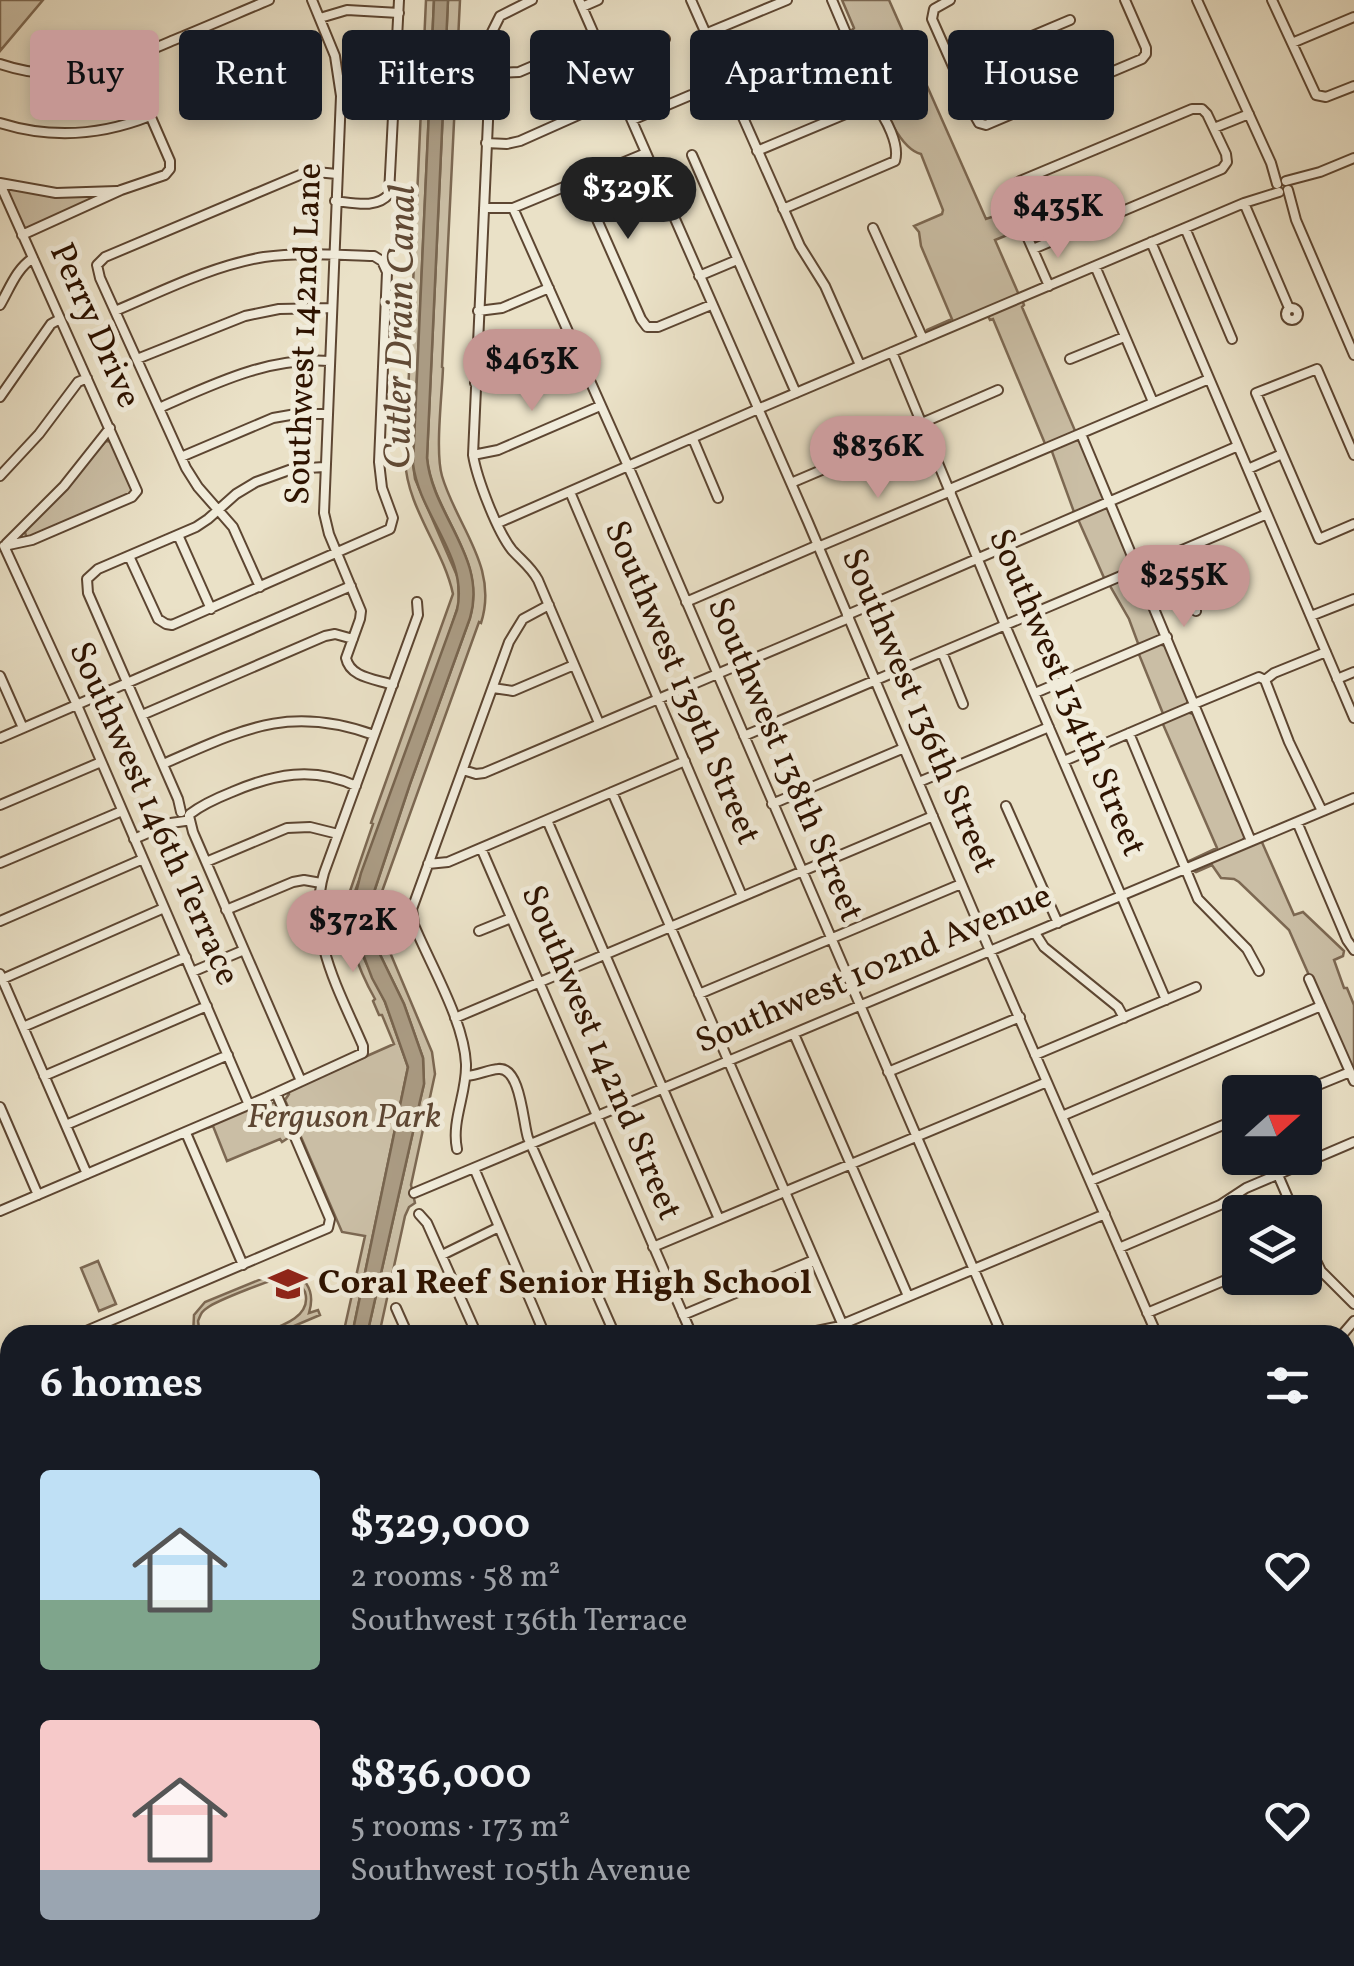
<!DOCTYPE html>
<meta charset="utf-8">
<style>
:root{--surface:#171b24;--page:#242831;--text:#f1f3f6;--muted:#9ea1a6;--accent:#c59692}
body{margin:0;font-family:Vollkorn,serif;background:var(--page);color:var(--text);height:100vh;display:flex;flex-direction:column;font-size:38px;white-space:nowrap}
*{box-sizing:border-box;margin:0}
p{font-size:32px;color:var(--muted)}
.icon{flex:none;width:55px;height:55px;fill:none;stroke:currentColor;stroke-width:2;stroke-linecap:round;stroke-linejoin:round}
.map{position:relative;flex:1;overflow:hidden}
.details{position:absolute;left:0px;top:1325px;width:1355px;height:642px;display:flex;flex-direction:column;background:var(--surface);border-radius:30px 30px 0 0;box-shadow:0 5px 15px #0003}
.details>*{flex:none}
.top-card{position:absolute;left:30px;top:30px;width:1295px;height:90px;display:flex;gap:20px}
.needle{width:65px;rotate:69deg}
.tools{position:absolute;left:1222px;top:1075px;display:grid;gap:20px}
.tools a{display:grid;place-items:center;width:100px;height:100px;border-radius:10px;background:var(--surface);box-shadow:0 5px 15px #0003;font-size:50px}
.price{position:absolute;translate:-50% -85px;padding:0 22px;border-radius:35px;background:var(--accent);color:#111;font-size:32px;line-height:65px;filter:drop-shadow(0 2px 5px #0008)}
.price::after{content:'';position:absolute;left:50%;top:60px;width:30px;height:22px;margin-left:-15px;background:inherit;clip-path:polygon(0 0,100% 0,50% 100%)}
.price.on{background:#222;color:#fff}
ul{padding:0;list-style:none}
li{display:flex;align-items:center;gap:30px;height:250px;padding:0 40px}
li span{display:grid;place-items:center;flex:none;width:280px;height:200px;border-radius:10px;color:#555}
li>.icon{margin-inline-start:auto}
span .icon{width:120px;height:120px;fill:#fffc;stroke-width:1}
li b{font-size:42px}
h2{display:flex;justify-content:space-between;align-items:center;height:120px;padding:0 40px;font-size:42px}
.tag{padding:0 35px;border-radius:10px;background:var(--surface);box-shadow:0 5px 15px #0003;font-size:35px;line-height:90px}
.tag.on{background:var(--accent);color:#111}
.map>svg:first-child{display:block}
.green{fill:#cabea5;stroke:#7c6852;stroke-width:2.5}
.water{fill:#aa9b83;stroke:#78654f;stroke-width:2.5}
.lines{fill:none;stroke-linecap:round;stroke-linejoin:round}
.minor-casing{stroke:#5d4632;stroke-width:12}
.major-casing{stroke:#2e1300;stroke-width:16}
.minor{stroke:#f1ecdb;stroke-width:8}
.major{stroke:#eae1c7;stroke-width:11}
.labels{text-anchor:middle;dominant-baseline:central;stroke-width:10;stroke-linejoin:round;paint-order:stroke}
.street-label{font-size:35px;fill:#2e1300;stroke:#f1ecdb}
.park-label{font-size:35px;font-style:italic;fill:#5d4632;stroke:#f1ecdb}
.poi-label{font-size:35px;font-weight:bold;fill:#2e1300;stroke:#f1ecdb;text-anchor:start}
.water-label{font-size:38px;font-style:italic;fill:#604934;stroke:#f1ecdb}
</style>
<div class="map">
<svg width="1354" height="1966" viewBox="0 0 1354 1966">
<rect width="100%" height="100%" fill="#eae1c7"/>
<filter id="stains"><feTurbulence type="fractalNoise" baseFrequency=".002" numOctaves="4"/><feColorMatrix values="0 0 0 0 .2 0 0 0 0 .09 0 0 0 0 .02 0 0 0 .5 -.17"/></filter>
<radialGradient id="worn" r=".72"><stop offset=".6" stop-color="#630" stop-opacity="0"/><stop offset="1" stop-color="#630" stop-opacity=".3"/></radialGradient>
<path class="green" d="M0,0H43L0,51Z
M426,0H434L413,464L415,479L458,578L459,603L446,643L354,894L351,913L359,948L385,1002L408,1067L352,1335H343L365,1236L342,1232L285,1100L289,1094L288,1091L394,1044L382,1015H379L373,1001L375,999C357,967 345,934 346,898L348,897L373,824L371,823L453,594C443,548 407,508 405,460Z
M448,0H460L442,367L443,368C442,395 435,452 442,476C457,527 499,567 481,623L479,622L380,897L381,931L432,1052L435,1074L411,1185L415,1203L409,1207L405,1216L379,1335H367L420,1101L424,1084L423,1058L404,1004L372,938L369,907L410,784L470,618C487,558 433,515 427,458Z
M842,0H889L986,219L1009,211L1017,229L1015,232L995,240L1019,295L926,333L927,330L952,319L921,246L919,232L914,226L942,214L943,210L921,154C895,147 879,93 868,69L871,65L869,58L861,51L852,30L854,28Z
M14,188L104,194L105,196L27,230L22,228L7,191Z
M1022,300L1024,305L1022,307L1076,433L1046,446L993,319L990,320L988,316Z
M1074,439L1082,442L1104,498L1102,501L1077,513L1074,512L1051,449Z
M106,441L113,442L134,486L131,495L32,538L26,536L25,532L27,527Z
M1105,507L1110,508L1133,566L1130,569L1105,580L1077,517Z
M1131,575H1136L1161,633L1158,637L1139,646L1129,619L1109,584Z
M1158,644L1166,646L1188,701L1186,706L1164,716L1138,652Z
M1187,712L1196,715L1245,837L1240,843L1194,862L1189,861L1217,848L1162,722Z
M1261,840L1294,915L1303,912L1344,951L1343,956L1334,960L1344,988H1347L1354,1005V1077L1289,930L1239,882L1234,879L1221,878L1212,865L1196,872L1194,871L1196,868Z
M275,1101L291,1136L282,1142L280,1139L227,1161L213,1126L204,1129L203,1127L262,1102L264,1105L274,1103Z
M98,1261L116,1304L99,1311L81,1268Z
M281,1271C305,1273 316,1290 309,1313L318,1310L320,1315L273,1335H257C275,1328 313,1319 305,1292C302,1285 295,1279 288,1277C278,1276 216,1301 207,1308C201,1312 201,1314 198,1321L200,1335H193L194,1315L205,1302Z
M1345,1576L1354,1597V1682L1345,1662Z
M10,1868V1958H178L182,1966H0V1872Z"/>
<path class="water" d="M434,0H448L427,458C432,515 488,558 470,618L410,784L369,907L372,938L404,1004L423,1058L424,1084L420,1101L367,1335H352L408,1067L385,1002L372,978L355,933L351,913L361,873L457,610C469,557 419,515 413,464Z
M1354,1511L1352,1548L1354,1597L1345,1576V1523Z
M1345,1908L1351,1923L1354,1925V1966H1158L1156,1958H1345Z
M854,1958H905L909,1966H858Z
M1001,1958H1054L1058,1966H1005Z"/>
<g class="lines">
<g class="minor-casing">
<path id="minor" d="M312,0L335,56L341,96L324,513L329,534L361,611L360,619L346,658C350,678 376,679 393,685
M532,0L500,16L492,32L473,455C477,479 497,531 512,550C521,560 531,567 538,580L599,723
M579,0L808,522L990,951L1157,1335
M691,0L800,246L825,286L860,365
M950,0L934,9L932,19L975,116L979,123L986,125L1142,59L1146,54V48L1125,0
M1197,0L1271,163L1277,184
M1272,0L1316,95L1326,97L1354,86
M582,7L598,0
M320,18L347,10L399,13
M705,34L787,0
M1292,43L1354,17
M607,63L665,39
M0,64C67,87 113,66 174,40C206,27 238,13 269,0
M954,69L1070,20
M490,73L519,72L596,39
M732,92L844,44L846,33L832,0
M632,120L691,95
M0,123C51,139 100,136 150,116
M1214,128L1249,114
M486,143L507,144L520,141L621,96
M757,151L867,105H875C886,118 900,145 895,161L783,209
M692,155L796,393
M580,181L641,319L647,327H658L711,305
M1286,181L1320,172L1354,158
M0,183L56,193L117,191
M0,184L137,491L132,497L32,540L4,546L77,705L249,1105
M1288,190L1296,220L1354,355
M335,201C354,203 377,209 389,194L399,0
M1244,203L1289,308
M484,208H513L646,153
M513,208L632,475L1002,1335
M873,228L923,339
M1185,228L1232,339
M22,235L121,190L165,175L170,169V161L126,60
M1151,242L1354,718
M1033,249L1222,169L1227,162L1226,154L1207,114L1202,109H1192L1020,181C1012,186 1008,190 1011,200L1049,286
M1095,266L1153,402
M699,276L737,260
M0,305C10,288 16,269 33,258
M1286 314a6 6 0 1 1 12 0a6 6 0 1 1-12 0Z
M115,311C163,291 211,266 264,257C300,252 337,255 374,256L382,261L387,272L379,462L382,488L393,518L390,529L172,625L166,624L158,619L129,556
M478,311L502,308L549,288
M892,352L1005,625L1166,1000
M137,359L245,316L279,309L331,308
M1070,359L1124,337
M475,383L498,379L575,347
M0,397L51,324L60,319
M159,408C214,384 267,357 329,361
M922,423L998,390
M1081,434L1251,841
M693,439L718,498
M473,455L498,450L600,406
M1354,455L1317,369L1256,393L1319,539L1354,524
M181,457L273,418L296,414H327
M1248,469L1282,454
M0,476L39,434L78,382L87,378
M791,483L923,427
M950,489L1209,379
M570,492L742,896
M498,523L758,409L1095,266L1244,203L1279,192
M178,535L211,609
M6,544L64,486L110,428
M818,547L951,491
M1172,554L1196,611
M260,587L233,527L198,487L186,468L100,278L97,265L105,257L302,174L316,172L337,174
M686,602L818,545
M847,615L1238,446
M1311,616L1354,599
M942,652L963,704
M0,676L23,728
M1337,679L1354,672
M1265,680L1289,742L1322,811
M1265,680L1274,673L1326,652
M493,688L513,691L574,665
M1035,693L1167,637
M1194,704L1259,677L1265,680
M142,715L325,636L335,634L353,639
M1129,733L1198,899L1247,949L1259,971
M744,736L1267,514
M0,738L351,586
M1064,761L1195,705
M163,764C242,730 288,704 374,735
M463,770L476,774L484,773L849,618
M919,782L1049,727
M612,792L847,1335
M772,804L904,748
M0,805L101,762
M1006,806L1058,923
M181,812L178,799L88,593L87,579L98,569L196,527L208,519L236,494L256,482L292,469L324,467
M190,814C203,804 217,798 232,792C274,774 313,766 356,786
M189,816L193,832L301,1081
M547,820L719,1219
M1297,822L1347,940L1354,950
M134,839L171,823L185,821
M481,848L692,1335
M206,862L287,828L310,827L338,834
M0,863L122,811
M428,864L448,862L685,761
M226,910L293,882L304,880L321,883
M0,921L143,859
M479,931L511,918
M1035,933L1044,947L1118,1007L1124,1018
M192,972L244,950
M0,974L87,1174
M1309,979L1354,1081
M0,980L164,908
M699,994L961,884
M455,1018L933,816
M23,1027L186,957
M794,1034L908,1296
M1035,1055L1196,987
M888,1072L1020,1017
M44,1076L207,1006
M466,1076C479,1075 487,1070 498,1069C521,1066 523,1124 528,1138L615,1335
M1301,1092L1350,1072
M0,1107L38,1195
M1062,1116L1321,1006
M66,1125L228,1055
M186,1133L243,1265
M457,1149C451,1121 467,1093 466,1064C464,1021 431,966 414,925L412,909L509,642L523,619L549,605
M474,1168L545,1335
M1278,1175L1294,1212
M1090,1181L1240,1118
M414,1193L1354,798
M0,1211L267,1097L363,1053V1046C339,990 306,935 324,873L418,615L417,602
M419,1214L427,1223L477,1335
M1305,1238L1321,1271L1354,1304
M653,1247L1047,1082
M1119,1248L1220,1205L1246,1188L1354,1142
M442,1255L499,1227
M396,1308L408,1335
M1147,1313L1240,1274
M683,1315L814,1260
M77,1335L328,1228L330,1219L276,1093
M797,1335L836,1327L1105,1214
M1270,1335L1284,1331L1294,1335
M1342,1335L1354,1321
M0,1367L10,1363
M1345,1428L1354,1448
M1345,1468L1354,1462
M0,1628L10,1624
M0,1681L10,1680
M1345,1708L1354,1716
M1345,1726L1354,1734
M1345,1791L1354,1813
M0,1834L10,1829
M493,1958L497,1966
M570,1958L573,1966
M646,1958L650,1966
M955,1958L958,1966
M1104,1958L1107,1966
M787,1966L801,1960"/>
</g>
<g class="major-casing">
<path id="major" d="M0,1514L10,1537
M0,1536L10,1559
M183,1958L186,1966
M192,1958L196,1966"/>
</g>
<use href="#minor" class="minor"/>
<use href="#major" class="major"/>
</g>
<defs>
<g id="school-bare" transform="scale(3)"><path d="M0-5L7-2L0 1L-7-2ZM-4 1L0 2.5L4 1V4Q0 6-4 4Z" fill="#8f2418" stroke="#f1ecdb" stroke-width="2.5" paint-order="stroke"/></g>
</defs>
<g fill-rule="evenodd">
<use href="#school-bare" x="288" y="1284"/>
</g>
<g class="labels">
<g class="street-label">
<text transform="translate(94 326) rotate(66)">Perry Drive</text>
<text transform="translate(305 334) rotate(-88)">Southwest 142nd Lane</text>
<text transform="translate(681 683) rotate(67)">Southwest 139th Street</text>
<text transform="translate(1066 693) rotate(67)">Southwest 134th Street</text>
<text transform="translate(918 711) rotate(67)">Southwest 136th Street</text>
<text transform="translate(784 760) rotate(67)">Southwest 138th Street</text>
<text transform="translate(153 814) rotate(66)">Southwest 146th Terrace</text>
<text transform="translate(874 970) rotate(-23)">Southwest 102nd Avenue</text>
<text transform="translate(600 1053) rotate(67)">Southwest 142nd Street</text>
</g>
<g class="park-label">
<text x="344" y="1118">Ferguson Park</text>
</g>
<g class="poi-label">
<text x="318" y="1284">Coral Reef Senior High School</text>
</g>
<g class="water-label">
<text transform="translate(402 327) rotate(-89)">Cutler Drain Canal</text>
</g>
</g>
<rect width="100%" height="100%" filter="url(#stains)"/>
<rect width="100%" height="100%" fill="url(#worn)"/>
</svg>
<div class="tools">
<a><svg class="needle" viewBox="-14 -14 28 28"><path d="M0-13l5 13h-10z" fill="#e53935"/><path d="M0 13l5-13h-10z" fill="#9ea1a6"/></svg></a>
<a><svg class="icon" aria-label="layers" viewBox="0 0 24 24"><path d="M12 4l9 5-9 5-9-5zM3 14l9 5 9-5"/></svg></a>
</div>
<b class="price on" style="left:628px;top:242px">$329K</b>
<b class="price" style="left:1058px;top:261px">$435K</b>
<b class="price" style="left:532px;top:414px">$463K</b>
<b class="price" style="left:878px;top:501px">$836K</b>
<b class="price" style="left:1184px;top:630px">$255K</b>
<b class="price" style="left:353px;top:975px">$372K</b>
<div class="top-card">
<a class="tag on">Buy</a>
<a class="tag">Rent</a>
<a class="tag">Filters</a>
<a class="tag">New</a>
<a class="tag">Apartment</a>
<a class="tag">House</a>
</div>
<section class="details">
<h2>6 homes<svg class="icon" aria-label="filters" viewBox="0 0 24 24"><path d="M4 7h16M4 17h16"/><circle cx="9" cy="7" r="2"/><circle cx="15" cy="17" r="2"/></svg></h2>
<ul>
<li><span style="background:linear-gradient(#bfe0f5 65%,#7fa58c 0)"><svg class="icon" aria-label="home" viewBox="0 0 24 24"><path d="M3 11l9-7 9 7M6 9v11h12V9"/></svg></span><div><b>$329,000</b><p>2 rooms · 58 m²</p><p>Southwest 136th Terrace</p></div><svg class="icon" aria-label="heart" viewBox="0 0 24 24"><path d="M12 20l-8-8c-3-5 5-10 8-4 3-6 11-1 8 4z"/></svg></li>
<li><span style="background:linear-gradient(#f6c9c9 75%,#9aa5b1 0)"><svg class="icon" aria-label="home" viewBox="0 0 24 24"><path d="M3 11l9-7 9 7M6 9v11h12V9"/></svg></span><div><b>$836,000</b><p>5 rooms · 173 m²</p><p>Southwest 105th Avenue</p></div><svg class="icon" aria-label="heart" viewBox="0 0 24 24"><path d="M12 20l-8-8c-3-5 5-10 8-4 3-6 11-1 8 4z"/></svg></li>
</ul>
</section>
</div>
